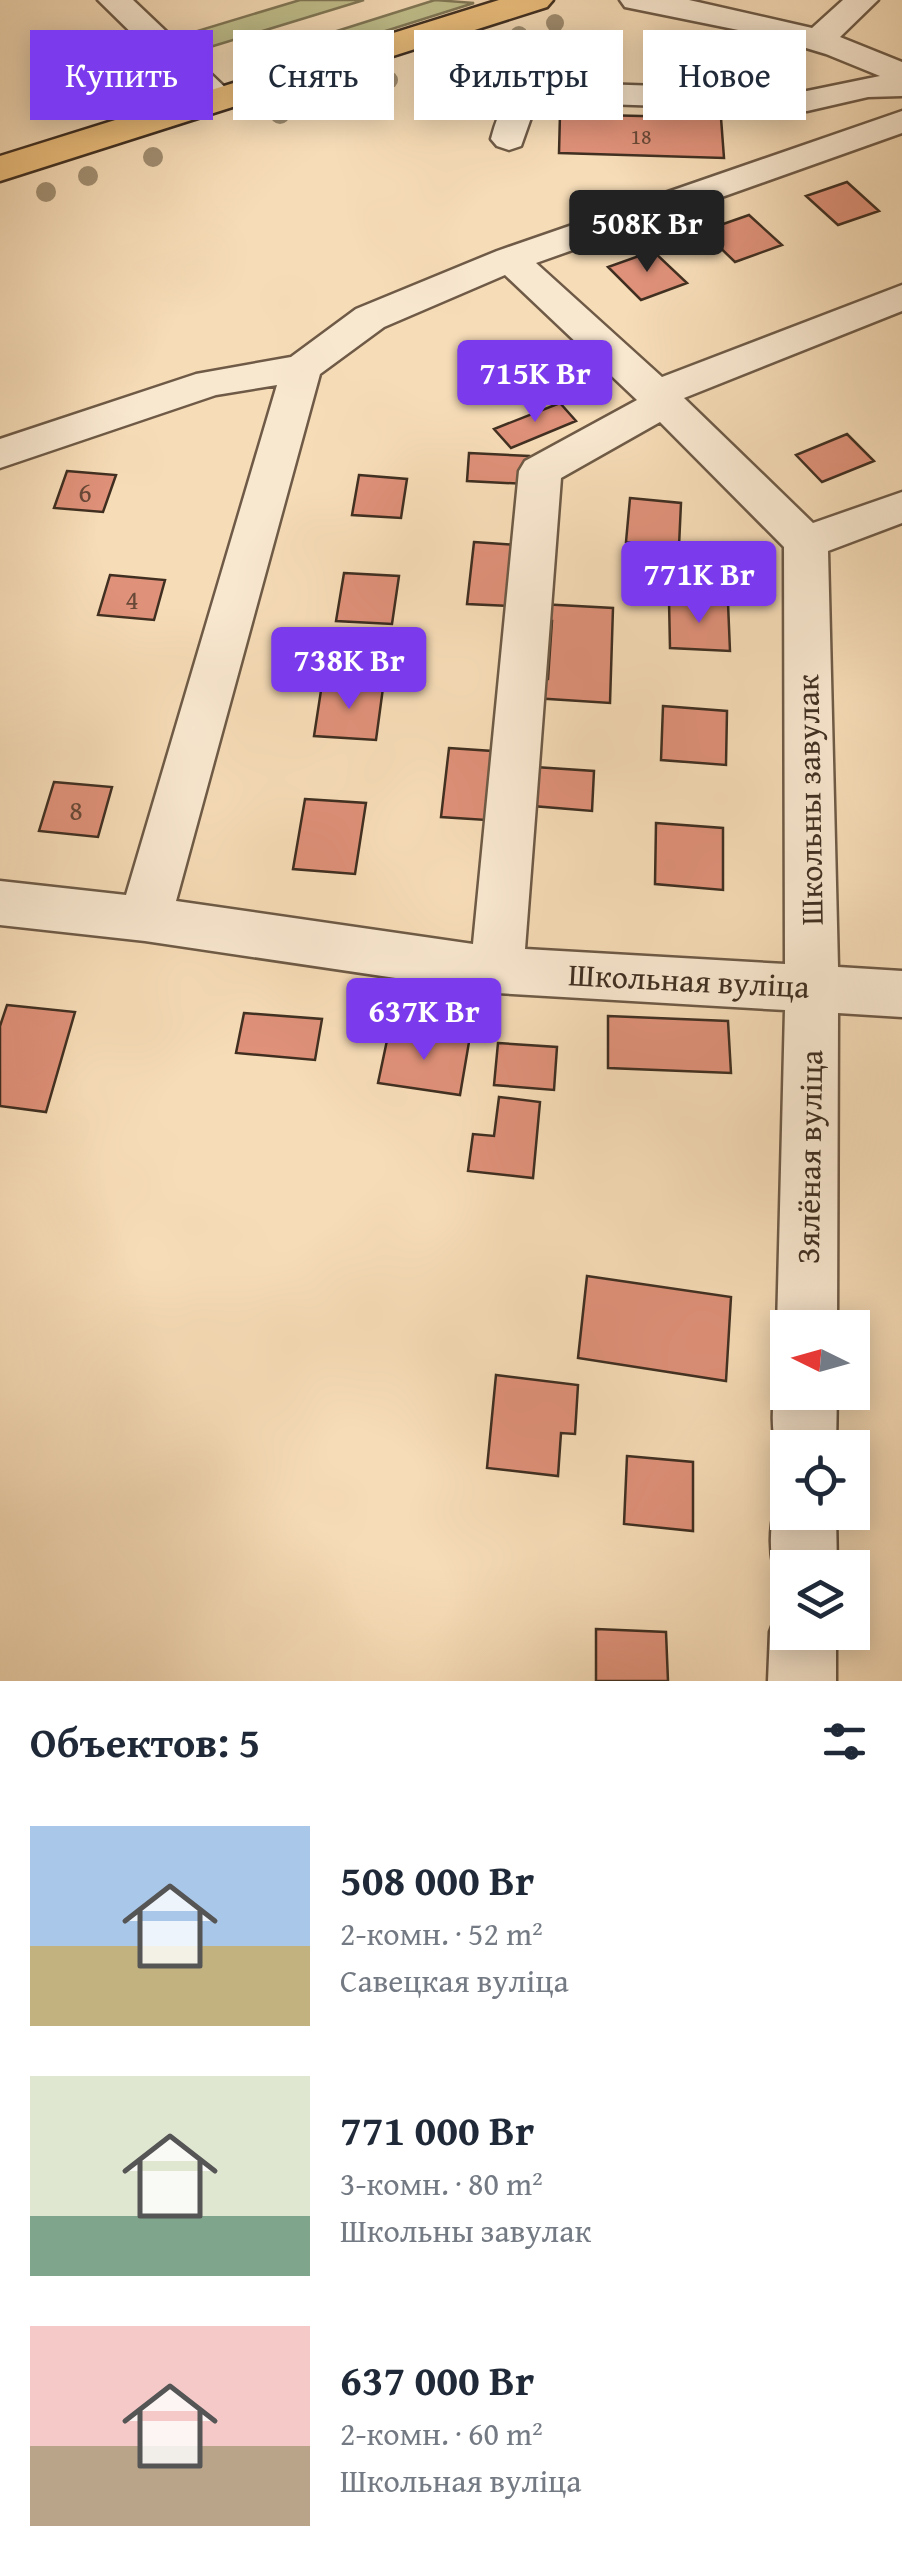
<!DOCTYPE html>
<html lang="ru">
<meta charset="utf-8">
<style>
:root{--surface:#fff;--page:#f6f6f7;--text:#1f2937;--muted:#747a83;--accent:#7c3aed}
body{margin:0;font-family:"Gentium Book Plus",serif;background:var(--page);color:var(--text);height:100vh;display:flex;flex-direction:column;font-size:38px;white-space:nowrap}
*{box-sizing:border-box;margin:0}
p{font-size:32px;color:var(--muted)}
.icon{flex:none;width:55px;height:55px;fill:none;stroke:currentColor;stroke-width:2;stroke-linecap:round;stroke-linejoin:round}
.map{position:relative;height:1681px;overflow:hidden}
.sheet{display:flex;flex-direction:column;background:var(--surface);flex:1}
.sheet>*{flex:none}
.hud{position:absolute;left:30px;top:30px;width:842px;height:90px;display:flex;gap:20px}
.needle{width:65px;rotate:275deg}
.controls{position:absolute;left:770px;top:1310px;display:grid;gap:20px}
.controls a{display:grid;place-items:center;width:100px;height:100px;border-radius:0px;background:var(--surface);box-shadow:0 5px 25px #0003;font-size:50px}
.price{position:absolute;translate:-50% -85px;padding:0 22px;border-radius:10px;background:var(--accent);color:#fff;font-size:32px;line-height:65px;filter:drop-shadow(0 2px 5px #0008)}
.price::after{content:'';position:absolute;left:50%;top:60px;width:30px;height:22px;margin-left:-15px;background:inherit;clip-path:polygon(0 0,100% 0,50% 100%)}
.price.on{background:#222;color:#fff}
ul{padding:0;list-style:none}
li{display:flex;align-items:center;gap:30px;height:250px;padding:0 30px}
li span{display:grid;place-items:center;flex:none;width:280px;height:200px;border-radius:0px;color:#555}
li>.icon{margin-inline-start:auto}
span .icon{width:120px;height:120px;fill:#fffc;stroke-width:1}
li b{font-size:42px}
h2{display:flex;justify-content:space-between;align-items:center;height:120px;padding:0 30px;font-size:42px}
.chip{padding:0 35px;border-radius:0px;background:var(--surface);box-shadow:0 5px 25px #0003;font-size:35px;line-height:90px}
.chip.on{background:var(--accent);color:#fff}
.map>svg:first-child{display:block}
.green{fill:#c0bf8c;stroke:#807756;stroke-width:2.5}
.building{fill:#df9179;stroke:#402f21;stroke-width:2.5}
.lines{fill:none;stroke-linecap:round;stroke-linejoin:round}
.minor-casing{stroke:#6e5a46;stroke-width:5}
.major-casing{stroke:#402f21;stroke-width:5}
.minor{fill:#f9e8d0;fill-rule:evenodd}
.major{fill:#ebbe7c;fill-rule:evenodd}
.tree{fill:#a08d70}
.labels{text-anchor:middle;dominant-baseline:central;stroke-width:8;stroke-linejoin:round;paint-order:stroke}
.far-number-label{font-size:22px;fill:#684837}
.number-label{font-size:28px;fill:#684837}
.street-label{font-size:32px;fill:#402f21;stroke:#f9e8d0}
</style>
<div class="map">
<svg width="902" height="1681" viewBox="0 0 902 1681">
<rect width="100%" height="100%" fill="#f6dcb7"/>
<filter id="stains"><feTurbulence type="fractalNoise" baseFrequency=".002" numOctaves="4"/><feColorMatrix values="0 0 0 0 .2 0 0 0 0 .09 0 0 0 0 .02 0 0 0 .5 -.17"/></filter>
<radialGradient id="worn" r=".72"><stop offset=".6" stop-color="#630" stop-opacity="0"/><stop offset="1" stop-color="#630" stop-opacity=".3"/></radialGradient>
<path class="green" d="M300,0H364L210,47L194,32Z
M435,0L474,3L259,71L245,60Z"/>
<path class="building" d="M560,114L721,118L724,158L559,153Z
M847,182L879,211L838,225L806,196Z
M749,215L782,245L735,262L703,231Z
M653,251L687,283L641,300L608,267Z
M560,403L576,421L511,448L494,429Z
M847,434L874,461L822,482L796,455Z
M469,453L529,456L527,484L467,481Z
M67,471L116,475L103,512L54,508Z
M359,475L407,479L401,518L352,515Z
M630,498L681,503L679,546L626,542Z
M474,542L517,545L511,606L467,604Z
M344,573L399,576L392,624L336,621Z
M110,575L165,580L154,620L98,615Z
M669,600L728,603L730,651L670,648Z
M540,604L613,608L610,703L534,698L535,678L548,679L552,621L539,620Z
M322,684L383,688L376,740L314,736Z
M663,706L727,711L726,765L661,760Z
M449,748L492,751L486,820L441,817Z
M535,767L594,771L592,811L533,806Z
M54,782L112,787L98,837L39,831Z
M305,799L366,803L355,874L293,869Z
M656,823L723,828V890L655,884Z
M7,1005L75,1012L46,1112L0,1106V1026Z
M244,1013L322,1019L315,1060L236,1053Z
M608,1016L728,1021L731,1073L608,1068Z
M389,1031L469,1042L460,1095L378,1083Z
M498,1043L557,1047L554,1090L494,1085Z
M499,1097L540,1102L533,1178L468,1171L473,1134L494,1136Z
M587,1276L731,1297L726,1381L578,1358Z
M496,1375L578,1385L575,1434L561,1433L558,1476L487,1468Z
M627,1456L693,1462V1531L624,1524Z
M596,1629L666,1632L668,1681H596Z"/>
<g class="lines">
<g class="minor-casing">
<path id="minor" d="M98,0H133L231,93L236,100L231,107L219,110L207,107Z
M620,0H689L812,28L843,0H878L840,37L902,62V96L868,97L807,111L547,102L533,112L521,146L509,150L497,146L491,139C499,109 507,90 540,82L807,91L880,76L826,54L763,35L625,7Z
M902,111V133L536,263L662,377L902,285V311L684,398L813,523L902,492V523L828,551L838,967L902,971V1017L838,1013L837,1328H788V1350L777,1328L785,1010L497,993L145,941L0,925V881L126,895L277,385L216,395L0,468V439L196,374L291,357L356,309L497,251ZM505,275L637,400L525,461L519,471L473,944L176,901L320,374L384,327ZM660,422L784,547L785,964L525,949L561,478Z
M788,1369V1392H837L836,1448H788V1472L783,1470C771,1442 766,1393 788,1369Z
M788,1487V1512H836L837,1568H788V1594L781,1591C767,1558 768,1522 781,1489Z
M788,1605V1632H836V1681H768L770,1632L779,1608Z"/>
</g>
<g class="major-casing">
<path id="major" d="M499,0H553L547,7L0,181V156Z"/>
</g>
<use href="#minor" class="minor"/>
<use href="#major" class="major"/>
</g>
<g class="tree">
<circle cx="555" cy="23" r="9"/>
<circle cx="519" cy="35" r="9"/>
<circle cx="483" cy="46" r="9"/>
<circle cx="389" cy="80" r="9"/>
<circle cx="342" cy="96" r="10"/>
<circle cx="309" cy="105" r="10"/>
<circle cx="280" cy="114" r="10"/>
<circle cx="153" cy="157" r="10"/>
<circle cx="88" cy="176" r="10"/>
<circle cx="46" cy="192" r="10"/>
</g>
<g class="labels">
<g class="far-number-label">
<text x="641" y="136">18</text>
</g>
<g class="number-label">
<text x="85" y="491">6</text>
<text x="132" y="598">4</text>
<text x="76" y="809">8</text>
</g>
<g class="street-label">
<text transform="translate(809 800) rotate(-91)">Школьны завулак</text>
<text transform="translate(689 980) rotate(3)">Школьная вуліца</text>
<text transform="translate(809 1157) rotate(-89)">Зялёная вуліца</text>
</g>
</g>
<rect width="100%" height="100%" filter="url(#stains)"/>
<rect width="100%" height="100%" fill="url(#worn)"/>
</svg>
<div class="controls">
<a><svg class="needle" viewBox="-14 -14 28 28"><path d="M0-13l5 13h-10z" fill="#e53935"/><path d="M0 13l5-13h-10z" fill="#747a83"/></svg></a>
<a><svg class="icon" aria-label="locate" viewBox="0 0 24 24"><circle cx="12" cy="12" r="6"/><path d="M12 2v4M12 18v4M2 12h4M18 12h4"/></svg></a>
<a><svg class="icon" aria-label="layers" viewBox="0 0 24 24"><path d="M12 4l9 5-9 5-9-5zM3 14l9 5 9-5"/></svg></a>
</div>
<b class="price on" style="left:647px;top:275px">508K Br</b>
<b class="price" style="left:535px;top:425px">715K Br</b>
<b class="price" style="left:699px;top:626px">771K Br</b>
<b class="price" style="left:349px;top:712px">738K Br</b>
<b class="price" style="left:424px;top:1063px">637K Br</b>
<div class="hud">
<a class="chip on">Купить</a>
<a class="chip">Снять</a>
<a class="chip">Фильтры</a>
<a class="chip">Новое</a>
</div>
</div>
<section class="sheet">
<h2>Объектов: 5<svg class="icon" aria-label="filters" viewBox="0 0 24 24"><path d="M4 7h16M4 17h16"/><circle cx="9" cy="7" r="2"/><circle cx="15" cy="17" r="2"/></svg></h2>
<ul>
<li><span style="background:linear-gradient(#a9c7e8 60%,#c2b280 0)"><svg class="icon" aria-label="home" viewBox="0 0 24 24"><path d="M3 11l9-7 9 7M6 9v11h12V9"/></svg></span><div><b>508 000 Br</b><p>2-комн. · 52 m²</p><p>Савецкая вуліца</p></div></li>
<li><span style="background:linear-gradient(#dfe7d0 70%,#7fa58c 0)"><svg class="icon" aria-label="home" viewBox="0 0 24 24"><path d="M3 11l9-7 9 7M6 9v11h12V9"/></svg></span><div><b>771 000 Br</b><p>3-комн. · 80 m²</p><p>Школьны завулак</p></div></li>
<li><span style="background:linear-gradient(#f6c9c9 60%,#b9a48a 0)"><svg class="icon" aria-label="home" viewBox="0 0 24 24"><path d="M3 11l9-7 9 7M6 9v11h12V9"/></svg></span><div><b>637 000 Br</b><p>2-комн. · 60 m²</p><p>Школьная вуліца</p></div></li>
</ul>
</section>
